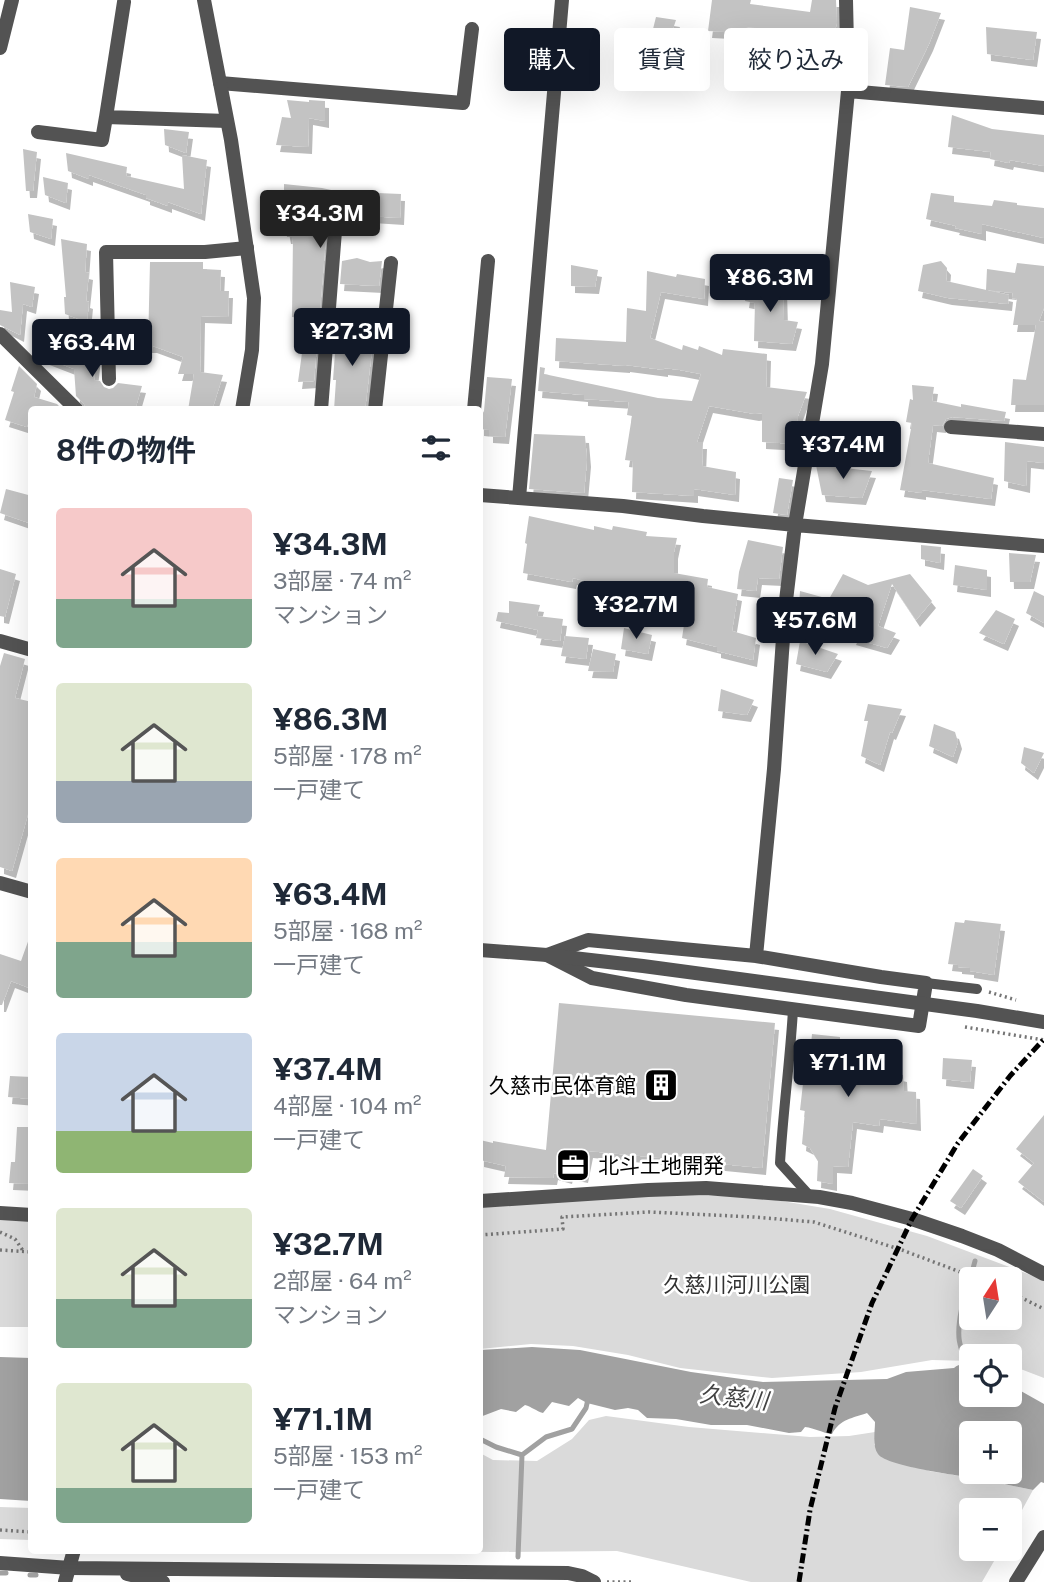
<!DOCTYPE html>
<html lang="ja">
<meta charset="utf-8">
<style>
:root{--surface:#fff;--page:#f2f2f3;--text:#1f2937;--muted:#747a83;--accent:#111827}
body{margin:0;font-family:"Public Sans","Noto Sans JP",sans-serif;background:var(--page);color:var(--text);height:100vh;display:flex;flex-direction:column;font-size:26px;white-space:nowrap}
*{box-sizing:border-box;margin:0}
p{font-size:23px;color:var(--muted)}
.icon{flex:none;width:38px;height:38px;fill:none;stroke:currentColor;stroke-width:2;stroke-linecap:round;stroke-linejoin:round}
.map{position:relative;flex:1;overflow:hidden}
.drawer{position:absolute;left:28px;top:406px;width:455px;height:1148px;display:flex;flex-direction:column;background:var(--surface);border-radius:7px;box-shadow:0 7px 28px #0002}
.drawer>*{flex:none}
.hud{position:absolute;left:504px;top:28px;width:434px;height:63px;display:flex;gap:14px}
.needle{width:46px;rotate:12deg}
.controls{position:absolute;left:959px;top:1267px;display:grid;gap:14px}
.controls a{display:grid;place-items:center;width:63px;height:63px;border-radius:7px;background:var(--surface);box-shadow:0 7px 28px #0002;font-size:35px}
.price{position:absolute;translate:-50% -60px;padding:0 16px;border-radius:7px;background:var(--accent);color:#fff;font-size:23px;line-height:46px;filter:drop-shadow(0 2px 4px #0008)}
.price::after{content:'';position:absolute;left:50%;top:42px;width:21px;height:16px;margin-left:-10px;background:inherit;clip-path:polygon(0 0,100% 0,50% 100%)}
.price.on{background:#222;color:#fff}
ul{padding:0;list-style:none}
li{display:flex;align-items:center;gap:21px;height:175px;padding:0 28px}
li span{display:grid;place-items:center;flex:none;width:196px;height:140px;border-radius:7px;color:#555}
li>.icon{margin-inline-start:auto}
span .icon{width:84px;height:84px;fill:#fffc;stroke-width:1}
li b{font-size:30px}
h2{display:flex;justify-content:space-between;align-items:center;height:84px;padding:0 28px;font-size:30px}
.pill{padding:0 24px;border-radius:7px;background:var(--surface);box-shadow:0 7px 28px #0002;font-size:24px;line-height:63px}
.pill.on{background:var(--accent);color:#fff}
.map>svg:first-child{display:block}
.green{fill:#dadada;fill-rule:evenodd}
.water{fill:#a1a1a1;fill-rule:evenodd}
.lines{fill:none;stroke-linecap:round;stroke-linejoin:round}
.stream{stroke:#a1a1a1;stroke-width:5}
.building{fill:#c3c3c3;filter:url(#shadow)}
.path{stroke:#757575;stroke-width:3.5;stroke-dasharray:2 3.5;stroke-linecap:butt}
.service{stroke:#535353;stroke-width:10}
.minor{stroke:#535353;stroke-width:14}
.tertiary{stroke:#535353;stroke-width:14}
.rail{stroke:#000;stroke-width:5;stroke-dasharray:10 3.5 2 3.5;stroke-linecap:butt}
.labels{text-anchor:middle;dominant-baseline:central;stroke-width:5;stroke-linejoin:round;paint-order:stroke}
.poi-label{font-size:21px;fill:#000;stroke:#fff;text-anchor:end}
.park-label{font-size:21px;fill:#313131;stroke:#fff}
.water-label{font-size:23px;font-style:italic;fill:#424242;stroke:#fff}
</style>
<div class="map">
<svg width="1044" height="1582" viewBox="0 0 1044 1582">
<defs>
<filter id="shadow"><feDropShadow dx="4" dy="7" stdDeviation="0" flood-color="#0004"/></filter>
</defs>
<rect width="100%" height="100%" fill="#fff"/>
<path class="green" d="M746,1195L830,1209L927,1236L1044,1280V1378L1010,1365V1356H971V1361L932,1360L861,1372L772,1378L680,1368L628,1355L573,1346L531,1344L480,1349V1206L639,1196ZM971,1279H1010V1318H971Z
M0,1218L31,1219V1327H0Z
M606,1416L689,1427L810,1437L849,1436L875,1432L874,1445L929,1471L984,1480L1033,1490L1010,1532V1510H971V1549H1001L982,1582H751L617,1551L494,1552L411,1551L480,1550V1453L493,1460L537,1461L572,1439L589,1420Z
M0,1507L31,1508V1540L0,1539Z"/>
<path class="water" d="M532,1347L580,1350L691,1372L763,1382L887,1379L906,1372L954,1368C960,1363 965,1363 971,1368V1395H1010V1385L1044,1404V1483L1041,1482L1033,1490C1017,1487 1001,1483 984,1480C966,1476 887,1467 878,1454C872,1446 875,1432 875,1422L867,1413C853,1418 840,1419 832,1434C822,1433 815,1428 805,1427L801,1432L789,1433L747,1425H711L676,1419L647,1418L638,1410L628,1408L615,1410L587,1403L578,1398L569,1406L552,1402L543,1413C536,1411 532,1407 525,1405L516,1412L501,1409L480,1417V1350ZM971,1433H1010V1472H971Z
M0,1357L31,1358V1501L0,1499Z"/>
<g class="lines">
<path class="stream" d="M965,1371C966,1359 960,1349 959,1338C957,1313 969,1285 975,1261
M480,1439L496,1447L522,1455
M518,1557L522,1455L546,1437L572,1429L586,1408L588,1399
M0,1573H6
M30,1575H36"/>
</g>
<path class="building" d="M712,0H751L750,4L810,12L812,0H836L837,23L835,30L795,29L794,33L747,27L746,33L708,31Z
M910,7L941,13L929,44L908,87L885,85L890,48L904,50Z
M656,17L676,20L670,38L689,41L683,70L652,66L656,33H652Z
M986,27L1037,32L1033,60L987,54Z
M287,100L309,102V100L325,101V121L309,118L308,147L276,145L282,117L291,118Z
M952,115L992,129L1044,135V166L1010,160L1009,163L990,159L991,152L948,147Z
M164,129L189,132L186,153L165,145Z
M23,149L37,152L33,191H26Z
M66,153L127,167L126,176L184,189L182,155L207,160L201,214L168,202V206L146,198V195L89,175V179L68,171Z
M43,177L68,183L66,203L45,195Z
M284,184L322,188L354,195V192L401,194L400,218L338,214L336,222L330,223L327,226L314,381L298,382L302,353L301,318L292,317L293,237H287L284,221Z
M931,193L954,196V202L992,206L994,200L1017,203V205L1044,208V238L982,224V234L955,228L956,226L926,219Z
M28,214L53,219L51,239L30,232Z
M61,239L87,244L85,272L89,273L86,301L89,302L87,322L65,314L64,297H66Z
M357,258L370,262L382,261L379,286L340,284L342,261Z
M941,261L947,268L946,281L1009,295L1008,304L948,298L918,291L923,265Z
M150,262H203V269L221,270L220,291H229L228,317L201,316L200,372L223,375L212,410H188L194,374H178L183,357L153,346H148Z
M1017,263L1044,266V308L1039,321L1044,322V405H1011L1013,379L1026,380L1036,325H1013L1017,299L1012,298L1013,293L986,290L987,269L1015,273Z
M571,265L598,270L595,287L571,286Z
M647,271L676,277L677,274L705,279L704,299L661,292L650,338L682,350L683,345L698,350L699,346L722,355L723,349L767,354L766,387L807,392L798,416L796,444L762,442V413L755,414L709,406L697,442H703L702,466L736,472L735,495L694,489V496L632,492L633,461L625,460L632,416L627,415L629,402L584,399V395L538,391L540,367L545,368L544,374L658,398L692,401L701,374L680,370L664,368V370L626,365V366L555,361L556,338L626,342L627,308L646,311Z
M10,282L35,287L32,307L23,304L20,335L0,325V310L12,312Z
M748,282L783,285L784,320L798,322L792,344L754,341L755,303L745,301Z
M337,326L362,328L361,331L374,333L365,410H334L336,380H333Z
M41,340L97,352L94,380L100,381L104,387L109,389L113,388L118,383L142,386L135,410H86L84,404L76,396L74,369L43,357Z
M19,366L37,384L34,397L57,404L63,410H32L27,427L5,420L14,392L11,391Z
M487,377L512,379L505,437L489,436V430L480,429V418L484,411Z
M912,385L934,387L932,401L961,407V404L1006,412L1004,421L952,417L946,419L942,426L933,425L928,463L994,478L991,499L922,490V493L900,490L912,423L906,422L910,399L913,400Z
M534,434L585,436L587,460L584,493L529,489Z
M1005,442L1044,447V463L1027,461L1026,486L1004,481Z
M816,465L872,471L862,498L822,495Z
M779,478L793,480L787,515L773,513Z
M6,489L32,496V524L0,513Z
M529,516L594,530V526L612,530L613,526L647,532L646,536L677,538L674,552V573L708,579L707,587L738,594L732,631L756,638L753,660L717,651V647L682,638L686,612L679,611L684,592L635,582L634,586L601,581L600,585L573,578L572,582L523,573L527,544L525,543Z
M748,540L783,547L779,579L758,578L756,591L737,589L739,572Z
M921,545L941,547L940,563L921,559Z
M1009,553L1036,555L1030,582H1010Z
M955,565L987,570V590L953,585Z
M0,569L16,574L5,617L0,616Z
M843,574L868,585L910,574L932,601L916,620L892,584L878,626L896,633L887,648L852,638L858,625L799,605L800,591L829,599Z
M1034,591L1044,596V623L1026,613Z
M509,601L540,605L537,616L563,619L560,641L536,638L538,630L496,621L498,612L509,613Z
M996,610L1015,619L1004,644L979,633Z
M624,628L652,635L648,654L621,649Z
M565,636L589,638L586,659L561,656Z
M800,641L838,654L827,672L796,664Z
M593,649L616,654L613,672L588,671Z
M4,653L25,659L15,698L32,702V800L12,871L0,867V666Z
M721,689L754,700L747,715L718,711Z
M868,704L902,709L892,733L890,732L880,765L861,756L868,721H864Z
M934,724L955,732L958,742L953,757L929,746Z
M1024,747L1044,753L1034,773L1021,763Z
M965,920L1001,924L994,975L970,971V968L958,967V965L948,964L955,922L964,923Z
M30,936L32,937V989L11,981L2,1005H0V954L21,961Z
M559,1003L775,1023L762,1168L589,1151L584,1176L569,1173L568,1177L554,1173L553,1178L504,1177L506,1166L480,1160V1140L493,1143V1141L546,1150Z
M812,1034L840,1037V1046L891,1051L889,1072L903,1075L904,1091L916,1092L917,1124L880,1119L879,1126L853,1122L848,1167L833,1166V1184L817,1181L818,1161L810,1148L802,1144L805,1111L800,1110L805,1066L809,1065Z
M943,1058L972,1060L970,1082L942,1079Z
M10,1076L32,1077V1099L8,1097Z
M1044,1115V1202L1018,1182L1034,1163L1016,1149Z
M17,1127H32V1184L9,1183L11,1162H15Z
M973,1169L983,1176L961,1208L950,1201Z"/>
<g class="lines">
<path class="path" d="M989,992L1016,1000
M965,1027L1044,1040
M0,1232L15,1239L24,1252
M480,1235L563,1229L562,1217L649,1212L754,1217L814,1222L902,1250L979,1279
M0,1250L32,1252
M1010,1292L1044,1309
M0,1530L32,1532
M607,1582H632"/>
<path class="service" d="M926,983L977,989
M793,1010C790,1061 783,1112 780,1163L810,1196"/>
<path class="minor" d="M0,48L12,0
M220,83L463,103L472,29
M848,91L1044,108
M106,117L124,2
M38,132L102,140L106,117L227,121
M0,334L77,410
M109,379L106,252H205L247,248
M321,410L335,231
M375,410L391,263
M474,410L488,261
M951,427L1044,434
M480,495L623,506L703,516L795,525L1044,546
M519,498L562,0
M0,641L32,650
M588,940L756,956L881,977L926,983L919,1026L686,995L592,978L547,955Z
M756,956L774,769L785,609L795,525L822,364L848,91L846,0
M480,1201L648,1190L706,1188L819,1197L852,1203L912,1219L962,1236L998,1250L1044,1274
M0,1213L32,1215
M0,1563L70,1568L568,1573L582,1576L594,1582
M127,1574L163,1582"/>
<path class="tertiary" d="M204,0L231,140L254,298L252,350L242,410
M0,883L32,892
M480,950L547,955L643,966L977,1011L1044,1022
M65,1582L74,1550
M1016,1582L1044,1537"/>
<path class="rail" d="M799,1582L810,1510L835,1408L872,1303L912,1219L958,1143L1010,1076L1044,1039"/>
</g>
<defs>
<g id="building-square" transform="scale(1.75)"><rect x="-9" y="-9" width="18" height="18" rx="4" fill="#000" stroke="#fff"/><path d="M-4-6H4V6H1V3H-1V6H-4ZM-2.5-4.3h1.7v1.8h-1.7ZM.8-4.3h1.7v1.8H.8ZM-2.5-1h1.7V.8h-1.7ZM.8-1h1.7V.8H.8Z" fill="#fff"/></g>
<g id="office-square" transform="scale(1.75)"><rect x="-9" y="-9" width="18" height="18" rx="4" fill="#000" stroke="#fff"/><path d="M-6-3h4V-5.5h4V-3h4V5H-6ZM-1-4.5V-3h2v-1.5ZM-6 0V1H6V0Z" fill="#fff"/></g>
</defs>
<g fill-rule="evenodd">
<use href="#building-square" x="661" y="1085"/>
<use href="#office-square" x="573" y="1165"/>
</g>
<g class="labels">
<g class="poi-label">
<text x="636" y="1085">久慈市民体育館</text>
<text x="598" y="1165" text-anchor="start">北斗土地開発</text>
</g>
<g class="park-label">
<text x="737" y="1284">久慈川河川公園</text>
</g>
<g class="water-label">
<text transform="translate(734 1397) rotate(6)">久慈川</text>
</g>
</g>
</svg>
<div class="controls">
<a><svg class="needle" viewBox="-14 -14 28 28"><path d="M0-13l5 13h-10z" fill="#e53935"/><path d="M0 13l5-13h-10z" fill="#747a83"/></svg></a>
<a><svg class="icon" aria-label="locate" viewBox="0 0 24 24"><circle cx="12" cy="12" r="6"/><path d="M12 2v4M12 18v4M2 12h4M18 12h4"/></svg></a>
<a>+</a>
<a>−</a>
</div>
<b class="price on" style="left:320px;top:250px">¥34.3M</b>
<b class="price" style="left:770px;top:314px">¥86.3M</b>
<b class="price" style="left:352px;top:368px">¥27.3M</b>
<b class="price" style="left:92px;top:379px">¥63.4M</b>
<b class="price" style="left:843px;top:481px">¥37.4M</b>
<b class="price" style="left:636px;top:641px">¥32.7M</b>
<b class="price" style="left:815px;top:657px">¥57.6M</b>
<b class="price" style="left:848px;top:1099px">¥71.1M</b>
<div class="hud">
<a class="pill on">購入</a>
<a class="pill">賃貸</a>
<a class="pill">絞り込み</a>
</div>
<section class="drawer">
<h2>8件の物件<svg class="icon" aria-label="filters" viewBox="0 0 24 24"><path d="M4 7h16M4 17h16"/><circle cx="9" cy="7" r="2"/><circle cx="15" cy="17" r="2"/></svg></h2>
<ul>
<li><span style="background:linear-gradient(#f6c9c9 65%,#7fa58c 0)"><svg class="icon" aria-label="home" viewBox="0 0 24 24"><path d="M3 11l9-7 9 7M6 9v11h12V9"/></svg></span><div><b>¥34.3M</b><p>3部屋 · 74 m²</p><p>マンション</p></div></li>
<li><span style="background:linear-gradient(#dfe7d0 70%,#9aa5b1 0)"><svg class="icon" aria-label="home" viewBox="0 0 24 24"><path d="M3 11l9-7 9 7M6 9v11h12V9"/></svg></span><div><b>¥86.3M</b><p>5部屋 · 178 m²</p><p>一戸建て</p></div></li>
<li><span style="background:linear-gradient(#ffd9b3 60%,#7fa58c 0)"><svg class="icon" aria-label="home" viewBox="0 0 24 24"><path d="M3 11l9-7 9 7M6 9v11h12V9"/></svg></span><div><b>¥63.4M</b><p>5部屋 · 168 m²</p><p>一戸建て</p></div></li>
<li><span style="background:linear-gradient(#c9d6e8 70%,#8fb573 0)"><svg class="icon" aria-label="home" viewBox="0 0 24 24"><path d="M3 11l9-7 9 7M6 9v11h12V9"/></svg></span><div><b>¥37.4M</b><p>4部屋 · 104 m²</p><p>一戸建て</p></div></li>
<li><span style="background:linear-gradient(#dfe7d0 65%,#7fa58c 0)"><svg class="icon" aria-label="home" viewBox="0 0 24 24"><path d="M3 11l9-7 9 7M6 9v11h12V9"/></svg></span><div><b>¥32.7M</b><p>2部屋 · 64 m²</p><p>マンション</p></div></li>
<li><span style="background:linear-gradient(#dfe7d0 75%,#7fa58c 0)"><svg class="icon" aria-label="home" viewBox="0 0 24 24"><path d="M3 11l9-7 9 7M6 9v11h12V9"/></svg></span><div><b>¥71.1M</b><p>5部屋 · 153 m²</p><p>一戸建て</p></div></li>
</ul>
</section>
</div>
